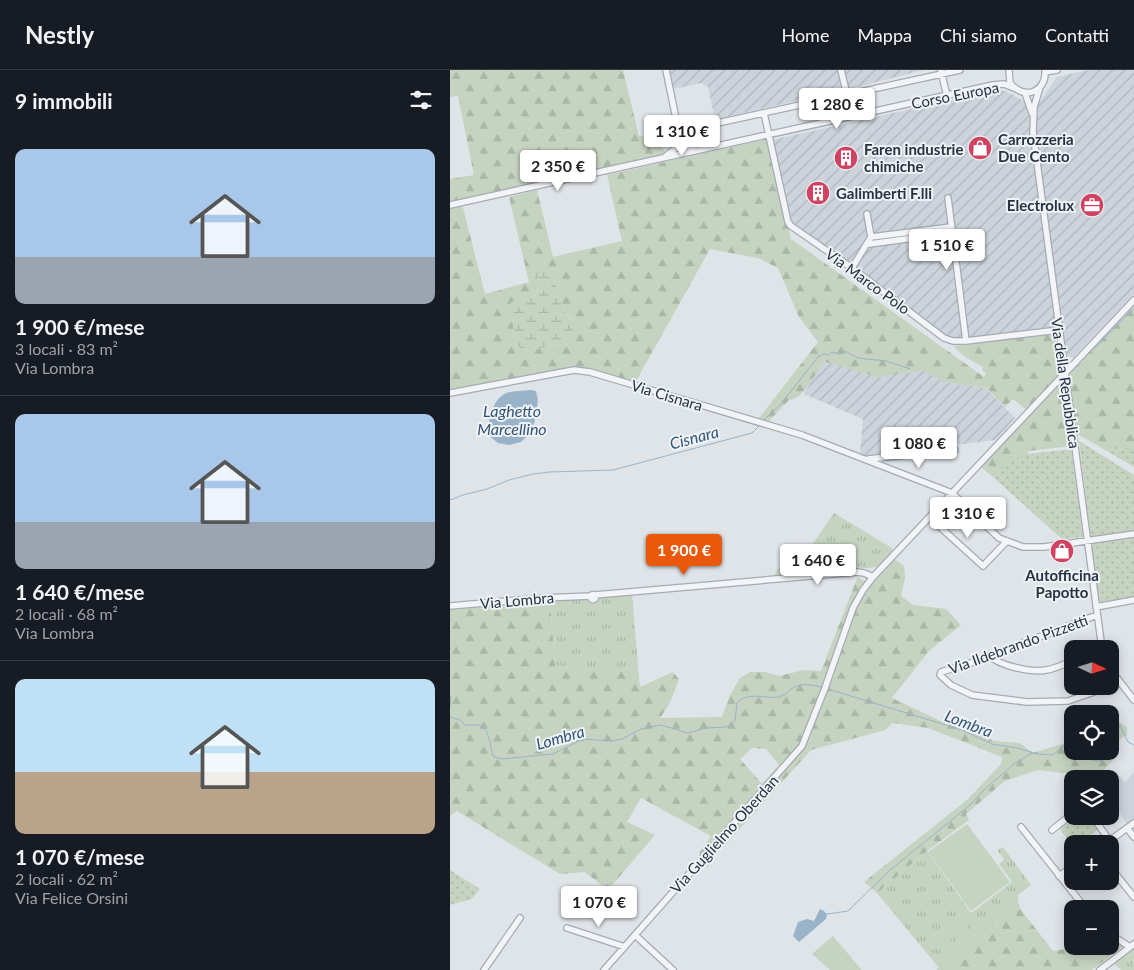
<!DOCTYPE html>
<html lang="it">
<meta charset="utf-8">
<style>
:root{--surface:#171b24;--page:#20242c;--text:#f1f3f6;--muted:#9ea1a6;--line:#363941;--accent:#ea580c}
body{margin:0;font-family:Lato,sans-serif;background:var(--page);color:var(--text);height:100vh;display:flex;flex-direction:column;font-size:19px;white-space:nowrap}
*{box-sizing:border-box;margin:0}
p{font-size:16px;color:var(--muted)}
.icon{flex:none;width:28px;height:28px;fill:none;stroke:currentColor;stroke-width:2;stroke-linecap:round;stroke-linejoin:round}
.map{position:relative;flex:1;overflow:hidden}
.details{display:flex;flex-direction:column;background:var(--surface);width:450px}
.details>*{flex:none}
.needle{width:32px;rotate:94deg}
.fabs{position:absolute;left:614px;top:570px;display:grid;gap:10px}
.fabs a{display:grid;place-items:center;width:55px;height:55px;border-radius:10px;background:var(--surface);box-shadow:0 2px 12px #0003;font-size:25px}
.price{position:absolute;translate:-50% -42px;padding:0 11px;border-radius:5px;background:#fff;color:#222;font-size:16px;line-height:32px;filter:drop-shadow(0 1px 2px #0008)}
.price::after{content:'';position:absolute;left:50%;top:30px;width:15px;height:11px;margin-left:-8px;background:inherit;clip-path:polygon(0 0,100% 0,50% 100%)}
.price.on{background:var(--accent);color:#fff}
ul{padding:0;list-style:none}
li{display:grid;align-content:center;gap:10px;height:265px;padding:0 15px}
li+li{border-top:1px solid var(--line)}
li span{display:grid;place-items:center;height:155px;border-radius:10px;color:#555}
li>.icon{margin-inline-start:auto}
span .icon{width:90px;height:90px;fill:#fffc;stroke-width:1}
li b{font-size:21px}
h2{display:flex;justify-content:space-between;align-items:center;height:60px;padding:0 15px;font-size:21px}
header{display:flex;align-items:center;gap:30px;box-sizing:border-box;height:70px;padding:0 25px;background:var(--surface);border-bottom:1px solid var(--line)}
header strong{font-size:24px}
nav{display:flex;gap:28px;margin-inline-start:auto;font-size:18px}
main{display:flex;flex:1;min-height:0}
.map>svg:first-child{display:block}
.built{fill:#cdd3db}
.industrial{fill:url(#industrial-furrows)}
.grass{fill:url(#grass-tufts)}
.forest{fill:url(#forest-firs);fill-rule:evenodd}
.wetland{fill:url(#wetland-marsh)}
.park{fill:url(#park-dots)}
.pitch{fill:#c6d3c0}
.water{fill:#99b4c9}
.lines{fill:none;stroke-linecap:round;stroke-linejoin:round}
.stream{stroke:#99b4c9;stroke-width:1}
.minor-casing{stroke:#a4abb3;stroke-width:8}
.minor{stroke:#f2f4f7;stroke-width:5.5}
.labels{text-anchor:middle;dominant-baseline:central;stroke-width:4;stroke-linejoin:round;paint-order:stroke}
.street-label{font-size:15px;fill:#283240;stroke:#eff2f6}
.poi-label{font-size:15px;font-weight:bold;fill:#283240;stroke:#eff2f6;text-anchor:start}
.water-label{font-size:16px;font-style:italic;fill:#315575;stroke:#eff2f6}
</style>
<header>
<strong>Nestly</strong>
<nav><a>Home</a><a>Mappa</a><a>Chi siamo</a><a>Contatti</a></nav>
</header>
<main>
<section class="details">
<h2>9 immobili<svg class="icon" aria-label="filters" viewBox="0 0 24 24"><path d="M4 7h16M4 17h16"/><circle cx="9" cy="7" r="2"/><circle cx="15" cy="17" r="2"/></svg></h2>
<ul>
<li><span style="background:linear-gradient(#a9c7e8 70%,#9aa5b1 0)"><svg class="icon" aria-label="home" viewBox="0 0 24 24"><path d="M3 11l9-7 9 7M6 9v11h12V9"/></svg></span><div><b>1 900 €/mese</b><p>3 locali · 83 m²</p><p>Via Lombra</p></div></li>
<li><span style="background:linear-gradient(#a9c7e8 70%,#9aa5b1 0)"><svg class="icon" aria-label="home" viewBox="0 0 24 24"><path d="M3 11l9-7 9 7M6 9v11h12V9"/></svg></span><div><b>1 640 €/mese</b><p>2 locali · 68 m²</p><p>Via Lombra</p></div></li>
<li><span style="background:linear-gradient(#bfe0f5 60%,#b9a48a 0)"><svg class="icon" aria-label="home" viewBox="0 0 24 24"><path d="M3 11l9-7 9 7M6 9v11h12V9"/></svg></span><div><b>1 070 €/mese</b><p>2 locali · 62 m²</p><p>Via Felice Orsini</p></div></li>
</ul>
</section>
<div class="map">
<svg width="684" height="900" viewBox="0 0 684 900">
<defs>
<pattern id="industrial-furrows" width="10" height="10" patternUnits="userSpaceOnUse" patternTransform="scale(1.25)"><rect width="10" height="10" fill="#cdd3db"/><path d="M-1 1l2-2M0 10L10 0M9 11l2-2" fill="none" stroke="#b0b6bd"/></pattern>
<pattern id="grass-tufts" width="24" height="20" patternUnits="userSpaceOnUse" patternTransform="scale(1.25)"><rect width="24" height="20" fill="#c6d3c0"/><path d="M3 7l-1-3M5 7V3M7 7l1-3M15 17l-1-3M17 17v-4M19 17l1-3" fill="none" stroke="#aab6a6"/></pattern>
<pattern id="forest-firs" width="22" height="20" patternUnits="userSpaceOnUse" patternTransform="scale(1.25)"><rect width="22" height="20" fill="#c6d3c0"/><path d="M5 1l3.5 6h-7zM16 11l3.5 6h-7z" fill="#aab6a6"/></pattern>
<pattern id="wetland-marsh" width="20" height="14" patternUnits="userSpaceOnUse" patternTransform="scale(1.25)"><rect width="20" height="14" fill="#c6d3c0"/><path d="M1 5h8M5 5V1M11 12h8M15 12V8" fill="none" stroke="#aab6a6"/></pattern>
<pattern id="park-dots" width="8" height="8" patternUnits="userSpaceOnUse" patternTransform="scale(1.25)"><rect width="8" height="8" fill="#c6d3c0"/><path d="M2 2h.1M6 6h.1" fill="none" stroke="#aab6a6" stroke-width="1.8" stroke-linecap="round"/></pattern>
</defs>
<rect width="100%" height="100%" fill="#dfe4e9"/>
<path class="built" d="M665,701L675,713L684,701V749L677,754L660,728V709L648,708Z"/>
<path class="industrial" d="M220,0H474L391,21L265,49L258,17L251,13L224,19Z
M638,0H684V224L623,288L617,286L607,257L502,269L342,152L322,70L547,20L555,21L574,31L587,36L607,7Z
M373,290L427,307L473,301L494,312L536,318L565,348L546,370L410,386L413,349L354,324Z"/>
<path class="grass" d="M384,443L442,478L443,482L427,497L323,507L342,476L355,485Z
M182,523L188,596L162,603L105,596L100,531L133,527L143,534L152,525Z
M553,777L581,815L568,825V831L537,862L523,866L520,873L489,898L427,823L477,781L521,843L562,812L549,794L554,789L547,780Z
M684,876V900H671L663,893Z"/>
<path class="forest" d="M0,0H173L189,66L216,62L209,74L217,84L0,132V109L24,105L8,26L0,27Z
M317,69L341,169L534,307L536,303L532,300L533,297L515,287L503,276L605,264L610,303H619L684,236V377L655,380L629,365L620,367L621,376L578,381L563,390L544,408L530,396L579,342L563,329L555,337L537,318L494,312L473,301L427,307L373,291C366,303 354,329 339,330L319,351L309,348L368,272L349,247L328,198L308,188L260,179L185,313L139,299L121,298L0,320V137L12,134L35,224L79,212L59,127L87,120L103,187L172,171L157,105ZM102,204L115,242L122,250L113,275L98,276L77,282L67,276L59,233L87,225L86,215Z
M443,488L454,496L455,508L451,526L463,535L496,539L511,555L479,581L442,628L499,655L504,647L543,671L570,673L583,683L622,671V681H660V656L669,652L677,657V665L665,672L667,686L647,707L588,700L555,711L516,744L519,750L477,781L427,823L414,812L518,729L551,694L552,687L478,658L443,653L435,660L361,680L277,773L262,788L260,787L258,798L250,788L249,783L261,766L191,728L177,752L205,765L158,820L135,802L110,804L7,741L0,746V540L100,531L105,596L162,603L188,596L190,617L223,602L229,609L220,633L210,648L272,647L280,625L290,608L300,602H315L329,606L354,600L371,601L408,506L413,511L422,510ZM302,678L316,679L329,695L312,714L290,689Z
M568,831L571,840L603,881L634,876H660V868H662L670,873L672,877L642,900H486L520,873L523,866L537,862Z"/>
<path class="wetland" d="M94,201L102,204L115,242L125,255L117,271L113,275L98,276L77,282L67,276L59,233L87,225L86,215L88,203Z"/>
<path class="park" d="M629,371L684,405V461L641,467Z
M684,377V397L655,380Z
M621,379L633,467L612,469L544,408L563,390L578,381L579,384Z
M684,467V527L652,532L648,530L641,474L643,472Z
M626,746H638L648,759L634,770L636,774H622V776L610,759Z
M0,800L30,819L22,829L0,835Z"/>
<path class="pitch" d="M517,754L560,812L521,841L478,782Z
M509,844L518,857L495,874L486,861Z
M383,866L411,899V900H380L362,884Z"/>
<path class="water" d="M81,320L86,321L88,330L86,346L82,360L77,366L71,372L59,375L48,373L38,365C38,356 39,349 42,341C50,319 61,322 81,320Z
M370,839L374,841L377,844L376,849L349,872L343,866L348,852L357,849L364,851Z"/>
<g class="lines">
<path class="stream" d="M645,278L684,238
M314,350L330,335L368,287L373,284L379,285L382,282L390,284L395,281L408,288L436,291L460,299
M0,430L13,425L37,419L59,410L83,404L99,402L163,400L302,363L310,355
M378,619L512,660L542,674L567,678L587,684L603,685L613,676H622
M0,626L1,629L0,636
M0,647L10,650L15,655C19,656 24,654 28,655C40,657 40,677 43,686L51,689L103,684L133,669L162,671L172,669L191,659L211,655L238,663L256,658L276,657L281,655L285,651L287,633C297,621 314,629 328,627C334,626 337,623 341,619C351,612 361,615 372,617
M660,654L667,653L670,655L678,672L684,675
M630,681C639,688 646,695 656,688L659,681
M377,844L398,841L439,801L520,735L537,717L564,694L582,683"/>
<g class="minor-casing">
<path id="minor" d="M216,0L230,68C233,74 237,80 245,80
M391,0L402,46
M559,0L560,13C574,31 597,22 595,0
M491,1L497,26
M595,2L607,0
M590,17L584,37L583,62L652,579
M575,23L582,43
M314,43L338,152L341,156L402,198L494,268L503,271H516L609,260
M215,87L226,78L230,68L240,59L510,0
M498,128L516,271
M0,135L543,15L554,14L564,18
M421,167L501,157
M419,174L502,163
M402,198L421,167L417,144
M0,323L124,300L140,302L352,365L502,423L549,468L573,477H594L684,464
M418,389L505,380
M481,445L488,451L489,456L533,496L557,471
M140.5 527a2.5 2.5 0 1 1 5 0a2.5 2.5 0 1 1-5 0Z
M145,525L407,502L414,503L423,507
M0,536L92,528L141,526
M646,537L684,530
M647,545L518,594L491,602L490,605L501,615L522,625L577,632L618,631L670,613
M539,585C549,596 582,603 596,600C605,599 614,594 622,591
M660,599L684,630
M642,746L660,771
M571,757L636,839
M677,758L684,767
M602,760L622,744
M655,774L684,753
M660,797L684,827
M609,806L622,797
M117,858L175,877
M660,864L680,877
M185,865L223,900
M34,900L70,848
M154,900L352,676L375,618L403,538L413,520L423,507L684,230
M650,900L684,874"/>
</g>
<use href="#minor" class="minor"/>
</g>
<defs>
<g id="shop-disc" transform="scale(1.25)"><circle r="9.5" fill="#d04262" stroke="#eff2f6"/><path d="M-5-2.5h2.3a2.7 3.5 0 0 1 5.4 0H5L5.5 6h-11ZM-1.5-2.5h3a1.5 2.3 0 0 0-3 0Z" fill="#fff"/></g>
<g id="building-disc" transform="scale(1.25)"><circle r="9.5" fill="#d04262" stroke="#eff2f6"/><path d="M-4-6H4V6H1V3H-1V6H-4ZM-2.5-4.3h1.7v1.8h-1.7ZM.8-4.3h1.7v1.8H.8ZM-2.5-1h1.7V.8h-1.7ZM.8-1h1.7V.8H.8Z" fill="#fff"/></g>
<g id="office-disc" transform="scale(1.25)"><circle r="9.5" fill="#d04262" stroke="#eff2f6"/><path d="M-6-3h4V-5.5h4V-3h4V5H-6ZM-1-4.5V-3h2v-1.5ZM-6 0V1H6V0Z" fill="#fff"/></g>
</defs>
<g fill-rule="evenodd">
<use href="#shop-disc" x="530" y="78"/>
<use href="#building-disc" x="396" y="88"/>
<use href="#building-disc" x="368" y="123"/>
<use href="#office-disc" x="642" y="135"/>
<use href="#shop-disc" x="612" y="481"/>
</g>
<g class="labels">
<g class="street-label">
<text transform="translate(505 25) rotate(-11)">Corso Europa</text>
<text transform="translate(418 211) rotate(36)">Via Marco Polo</text>
<text transform="translate(616 313) rotate(82)">Via della Repubblica</text>
<text transform="translate(217 325) rotate(17)">Via Cisnara</text>
<text transform="translate(67 530) rotate(-5)">Via Lombra</text>
<text transform="translate(568 574) rotate(-20)">Via Ildebrando Pizzetti</text>
<text transform="translate(274 764) rotate(-48)">Via Guglielmo Oberdan</text>
</g>
<g class="poi-label">
<text x="548" y="69">Carrozzeria<tspan x="548" dy="17">Due Cento</tspan></text>
<text x="414" y="79">Faren industrie<tspan x="414" dy="17">chimiche</tspan></text>
<text x="386" y="123">Galimberti F.lli</text>
<text x="624" y="135" text-anchor="end">Electrolux</text>
<text x="612" y="505" text-anchor="middle">Autofficina<tspan x="612" dy="17">Papotto</tspan></text>
</g>
<g class="water-label">
<text x="62" y="340">Laghetto<tspan x="62" dy="18">Marcellino</tspan></text>
<text transform="translate(244 367) rotate(-15)">Cisnara</text>
<text transform="translate(519 653) rotate(21)">Lombra</text>
<text transform="translate(110 667) rotate(-16)">Lombra</text>
</g>
</g>
</svg>
<div class="fabs">
<a><svg class="needle" viewBox="-14 -14 28 28"><path d="M0-13l5 13h-10z" fill="#e53935"/><path d="M0 13l5-13h-10z" fill="#9ea1a6"/></svg></a>
<a><svg class="icon" aria-label="locate" viewBox="0 0 24 24"><circle cx="12" cy="12" r="6"/><path d="M12 2v4M12 18v4M2 12h4M18 12h4"/></svg></a>
<a><svg class="icon" aria-label="layers" viewBox="0 0 24 24"><path d="M12 4l9 5-9 5-9-5zM3 14l9 5 9-5"/></svg></a>
<a>+</a>
<a>−</a>
</div>
<b class="price" style="left:387px;top:60px">1 280 €</b>
<b class="price" style="left:232px;top:87px">1 310 €</b>
<b class="price" style="left:108px;top:122px">2 350 €</b>
<b class="price" style="left:497px;top:201px">1 510 €</b>
<b class="price" style="left:469px;top:399px">1 080 €</b>
<b class="price" style="left:518px;top:469px">1 310 €</b>
<b class="price on" style="left:234px;top:506px">1 900 €</b>
<b class="price" style="left:368px;top:516px">1 640 €</b>
<b class="price" style="left:149px;top:858px">1 070 €</b>
</div>
</main>
